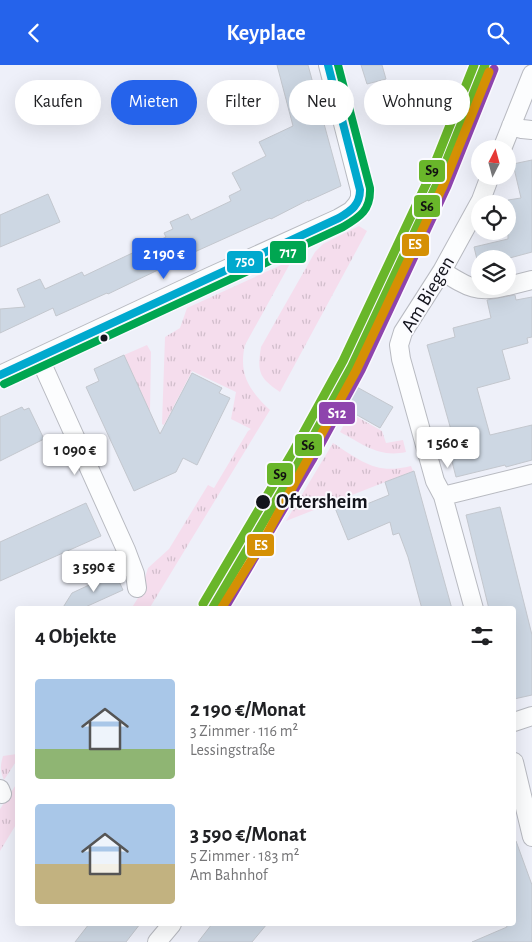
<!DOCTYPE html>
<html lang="de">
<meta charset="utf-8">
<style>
:root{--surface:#fff;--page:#f2f2f2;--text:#202124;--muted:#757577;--accent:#2563eb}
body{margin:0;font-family:"Alegreya Sans",sans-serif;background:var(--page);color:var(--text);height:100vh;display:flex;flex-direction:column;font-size:19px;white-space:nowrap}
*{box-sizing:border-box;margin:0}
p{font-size:16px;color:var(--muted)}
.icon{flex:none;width:28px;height:28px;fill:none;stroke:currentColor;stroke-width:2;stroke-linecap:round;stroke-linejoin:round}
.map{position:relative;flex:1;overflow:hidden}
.details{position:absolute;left:15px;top:541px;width:501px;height:320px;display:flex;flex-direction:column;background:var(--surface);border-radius:5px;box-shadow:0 5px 20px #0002}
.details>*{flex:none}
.hud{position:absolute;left:15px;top:15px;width:502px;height:45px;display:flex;gap:10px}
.needle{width:32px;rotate:6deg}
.tools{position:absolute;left:471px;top:75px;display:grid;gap:10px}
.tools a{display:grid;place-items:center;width:45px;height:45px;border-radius:50%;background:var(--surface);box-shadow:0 5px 20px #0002;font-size:25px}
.price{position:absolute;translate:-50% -42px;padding:0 11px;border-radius:5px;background:#fff;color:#222;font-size:16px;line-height:32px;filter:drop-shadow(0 1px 2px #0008)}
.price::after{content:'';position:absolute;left:50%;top:30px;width:15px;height:11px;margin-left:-8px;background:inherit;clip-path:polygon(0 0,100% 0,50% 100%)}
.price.on{background:var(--accent);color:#fff}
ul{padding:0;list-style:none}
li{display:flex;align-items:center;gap:15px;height:125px;padding:0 20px}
li span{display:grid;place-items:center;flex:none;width:140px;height:100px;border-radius:5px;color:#555}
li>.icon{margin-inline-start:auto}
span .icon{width:60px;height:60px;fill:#fffc;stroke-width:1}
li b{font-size:21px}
h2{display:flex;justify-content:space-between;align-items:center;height:60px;padding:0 20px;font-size:21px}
.chip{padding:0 18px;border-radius:22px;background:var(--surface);box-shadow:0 5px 20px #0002;font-size:18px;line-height:45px}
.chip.on{background:var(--accent);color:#fff}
header{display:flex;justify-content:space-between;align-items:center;height:65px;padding:0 20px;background:var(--accent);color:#fff;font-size:22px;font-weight:700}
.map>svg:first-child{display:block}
.grass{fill:url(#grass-tufts)}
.building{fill:#cdd7e3;stroke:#c3c7ce}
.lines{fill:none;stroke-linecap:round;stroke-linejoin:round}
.minor-casing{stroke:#b8bac1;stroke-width:20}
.minor{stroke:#fcfdfe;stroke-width:18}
.bus-1-casing{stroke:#fafaff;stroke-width:11}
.bus-2-casing{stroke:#fafaff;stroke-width:11}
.bus-1{stroke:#00a9ce;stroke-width:8}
.bus-2{stroke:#00a651;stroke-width:8}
.rail-1-casing{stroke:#fafaff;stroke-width:12}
.rail-2-casing{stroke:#fafaff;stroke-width:12}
.rail-3-casing{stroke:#fafaff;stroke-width:12}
.rail-4-casing{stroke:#fafaff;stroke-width:12}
.rail-1{stroke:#69b62a;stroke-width:9}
.rail-2{stroke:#8e44ad;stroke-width:9}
.rail-3{stroke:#69b62a;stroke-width:9}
.rail-4{stroke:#d59004;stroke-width:9}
.bus-dot{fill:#13141c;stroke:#fafaff;stroke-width:2}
.labels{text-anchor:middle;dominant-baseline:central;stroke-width:4;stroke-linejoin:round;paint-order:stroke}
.street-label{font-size:20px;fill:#13141c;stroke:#fafaff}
.stop-label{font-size:20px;font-weight:bold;fill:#13141c;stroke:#fafaff;text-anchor:start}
.line-badge{stroke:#fafaff;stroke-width:2}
.badge-label{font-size:14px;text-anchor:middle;font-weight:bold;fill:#fff}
.pale-badge-label{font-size:14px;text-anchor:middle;font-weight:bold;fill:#111}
</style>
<header><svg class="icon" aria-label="back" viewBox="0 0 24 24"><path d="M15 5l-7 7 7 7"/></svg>Keyplace<svg class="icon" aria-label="search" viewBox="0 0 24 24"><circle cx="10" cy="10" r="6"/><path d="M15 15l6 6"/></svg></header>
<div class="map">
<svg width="532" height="877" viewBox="0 0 532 877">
<defs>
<pattern id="grass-tufts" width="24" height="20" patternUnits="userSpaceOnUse" patternTransform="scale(1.25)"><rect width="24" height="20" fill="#f5dded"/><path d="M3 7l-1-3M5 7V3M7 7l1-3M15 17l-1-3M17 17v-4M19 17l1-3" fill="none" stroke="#d1bdcb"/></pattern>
</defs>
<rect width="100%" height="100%" fill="#eef0f9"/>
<path class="grass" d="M359,161L367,166L280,327C259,313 257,307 261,282L315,187L323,179Z
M292,195L245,280C238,310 250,326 270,345L149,544H131L143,525V519L148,503L169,484L208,420L214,423L248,366L251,364L231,354L236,327L192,306L164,360L162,359L165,272L180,263L187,243Z
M147,280L151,287L150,347L124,290Z
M350,348L382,366L386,378L403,375L406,387C379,393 363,379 340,367Z
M333,378C361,396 376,410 411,401L413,406L286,456Z
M17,689V695L4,715C0,706 0,701 3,691Z
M17,718V758L0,786V744Z"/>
<path class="building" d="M277,0H308L341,121L308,136V135L271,154L270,153L159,203L160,204L108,229L107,228L56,251L53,243L0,268V244L25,242L17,224L40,214L45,224L82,207L84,211L166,172L164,168L173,164L170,157L188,149L191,155L231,136L229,131L241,125L232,108L266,91L259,77L293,61Z
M361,0H382L386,14L367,19Z
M532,95V187L506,194H480V207L474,182L508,174V135L521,133L513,99Z
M48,129L60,157L0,182V150Z
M515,230L516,235L532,232V272L527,273L528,278L502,285L510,314L477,323L490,370L532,360V395L506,402L505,400L456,412L448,381L455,379L427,280L455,272L453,263L491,253L487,235Z
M124,290L160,369L192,308L222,323L219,328L230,333L197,400L183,393L176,407L134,426L86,322L99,316L94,304Z
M355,321L393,342L380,363L343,342Z
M22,342L24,345L29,343L44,374L0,396V352Z
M414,406L421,432L452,544H422L408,492L399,468L393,470L390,457L348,475L333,438L351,430L357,443L389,430L385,417Z
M86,438L101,471L0,516V477Z
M500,442L532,570V630L514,634V544H489L466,450Z
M115,508L123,525L81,544H62L72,528Z
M516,776L532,820V877H472L507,862L506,859H514V777Z
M89,859H140L126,877H75Z
M212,859H267L252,877H198Z"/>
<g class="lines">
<g class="minor-casing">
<path id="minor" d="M511,61L522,64L532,65
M502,84L532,9
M442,206C467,222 477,229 507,221
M508,221L532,215
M39,292L126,485L135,509L137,523
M0,310L209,212L339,153L351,146L357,139L360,133V125L328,0
M443,431L532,409
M474,544L443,431L435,416L401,294L399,280L403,267L442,206L481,135L490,111
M514,657L532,651
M514,697L532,772
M0,724L2,729
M157,877L172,859"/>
</g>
<use href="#minor" class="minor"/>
<g class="bus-1-casing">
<path id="bus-1" d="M0,310L339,153C351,146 360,140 360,125L328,0"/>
</g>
<g class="bus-2-casing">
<path id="bus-2" d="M4,319L343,162C360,152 371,145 370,123L338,0"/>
</g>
<use href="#bus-1" class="bus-1"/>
<use href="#bus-2" class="bus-2"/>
<g class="rail-1-casing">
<path id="rail-1" d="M212,544L303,390L352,301L438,117L485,0"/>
</g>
<g class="rail-2-casing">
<path id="rail-2" d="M224,544L312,395L361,305L447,121L494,4"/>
</g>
<g class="rail-3-casing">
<path id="rail-3" d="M203,539L294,385L343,296L429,113L474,0"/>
</g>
<g class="rail-4-casing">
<path id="rail-4" d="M221,544L262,478L356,306L443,121L489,7"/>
</g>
<use href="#rail-1" class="rail-1"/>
<use href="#rail-2" class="rail-2"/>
<use href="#rail-3" class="rail-3"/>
<use href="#rail-4" class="rail-4"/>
</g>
<g class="bus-dot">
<circle cx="104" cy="273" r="4.5"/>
<circle cx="263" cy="437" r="8"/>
</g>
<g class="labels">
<g class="street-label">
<text transform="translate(428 229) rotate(-59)">Am Biegen</text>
</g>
<g class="stop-label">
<text x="276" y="437">Oftersheim</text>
</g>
</g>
<g class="line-badge">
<rect x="418" y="94" width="28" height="24" rx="5" fill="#69b62a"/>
<rect x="413" y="129" width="28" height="24" rx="5" fill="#69b62a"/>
<rect x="401" y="168" width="29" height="24" rx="5" fill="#d59004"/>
<rect x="269" y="175" width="38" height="24" rx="5" fill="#00a651"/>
<rect x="226" y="185" width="38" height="24" rx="5" fill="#00a9ce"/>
<rect x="318" y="336" width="38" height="24" rx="5" fill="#8e44ad"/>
<rect x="294" y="368" width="29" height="24" rx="5" fill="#69b62a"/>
<rect x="266" y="397" width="28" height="24" rx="5" fill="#69b62a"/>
<rect x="246" y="468" width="29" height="24" rx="5" fill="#d59004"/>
</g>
<g class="badge-label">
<text x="415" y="184">ES</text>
<text x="288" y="192">717</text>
<text x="245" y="201">750</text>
<text x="337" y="353">S12</text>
<text x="261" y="485">ES</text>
</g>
<g class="pale-badge-label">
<text x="432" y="110">S9</text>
<text x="427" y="146">S6</text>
<text x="308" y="385">S6</text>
<text x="280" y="414">S9</text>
</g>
</svg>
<div class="tools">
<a><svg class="needle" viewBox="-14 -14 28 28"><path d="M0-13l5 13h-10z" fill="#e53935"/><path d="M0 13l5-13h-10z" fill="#757577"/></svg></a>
<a><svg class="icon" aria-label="locate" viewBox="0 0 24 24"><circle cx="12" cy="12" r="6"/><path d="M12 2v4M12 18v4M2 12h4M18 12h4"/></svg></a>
<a><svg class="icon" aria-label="layers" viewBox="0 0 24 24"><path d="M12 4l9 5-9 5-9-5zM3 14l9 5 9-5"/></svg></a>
</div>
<b class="price on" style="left:164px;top:215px">2 190 €</b>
<b class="price" style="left:448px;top:404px">1 560 €</b>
<b class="price" style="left:75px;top:411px">1 090 €</b>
<b class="price" style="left:94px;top:528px">3 590 €</b>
<div class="hud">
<a class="chip">Kaufen</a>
<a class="chip on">Mieten</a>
<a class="chip">Filter</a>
<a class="chip">Neu</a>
<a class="chip">Wohnung</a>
</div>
<section class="details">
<h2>4 Objekte<svg class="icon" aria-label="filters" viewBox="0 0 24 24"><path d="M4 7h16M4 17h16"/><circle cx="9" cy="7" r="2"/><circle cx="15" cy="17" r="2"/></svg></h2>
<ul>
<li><span style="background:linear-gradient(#a9c7e8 70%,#8fb573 0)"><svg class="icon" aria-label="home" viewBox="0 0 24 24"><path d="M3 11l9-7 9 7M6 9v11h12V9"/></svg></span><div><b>2 190 €/Monat</b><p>3 Zimmer · 116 m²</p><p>Lessingstraße</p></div></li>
<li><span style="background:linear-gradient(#a9c7e8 60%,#c2b280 0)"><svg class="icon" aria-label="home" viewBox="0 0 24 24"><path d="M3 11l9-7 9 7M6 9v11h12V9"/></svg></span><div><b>3 590 €/Monat</b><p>5 Zimmer · 183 m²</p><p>Am Bahnhof</p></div></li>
</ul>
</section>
</div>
